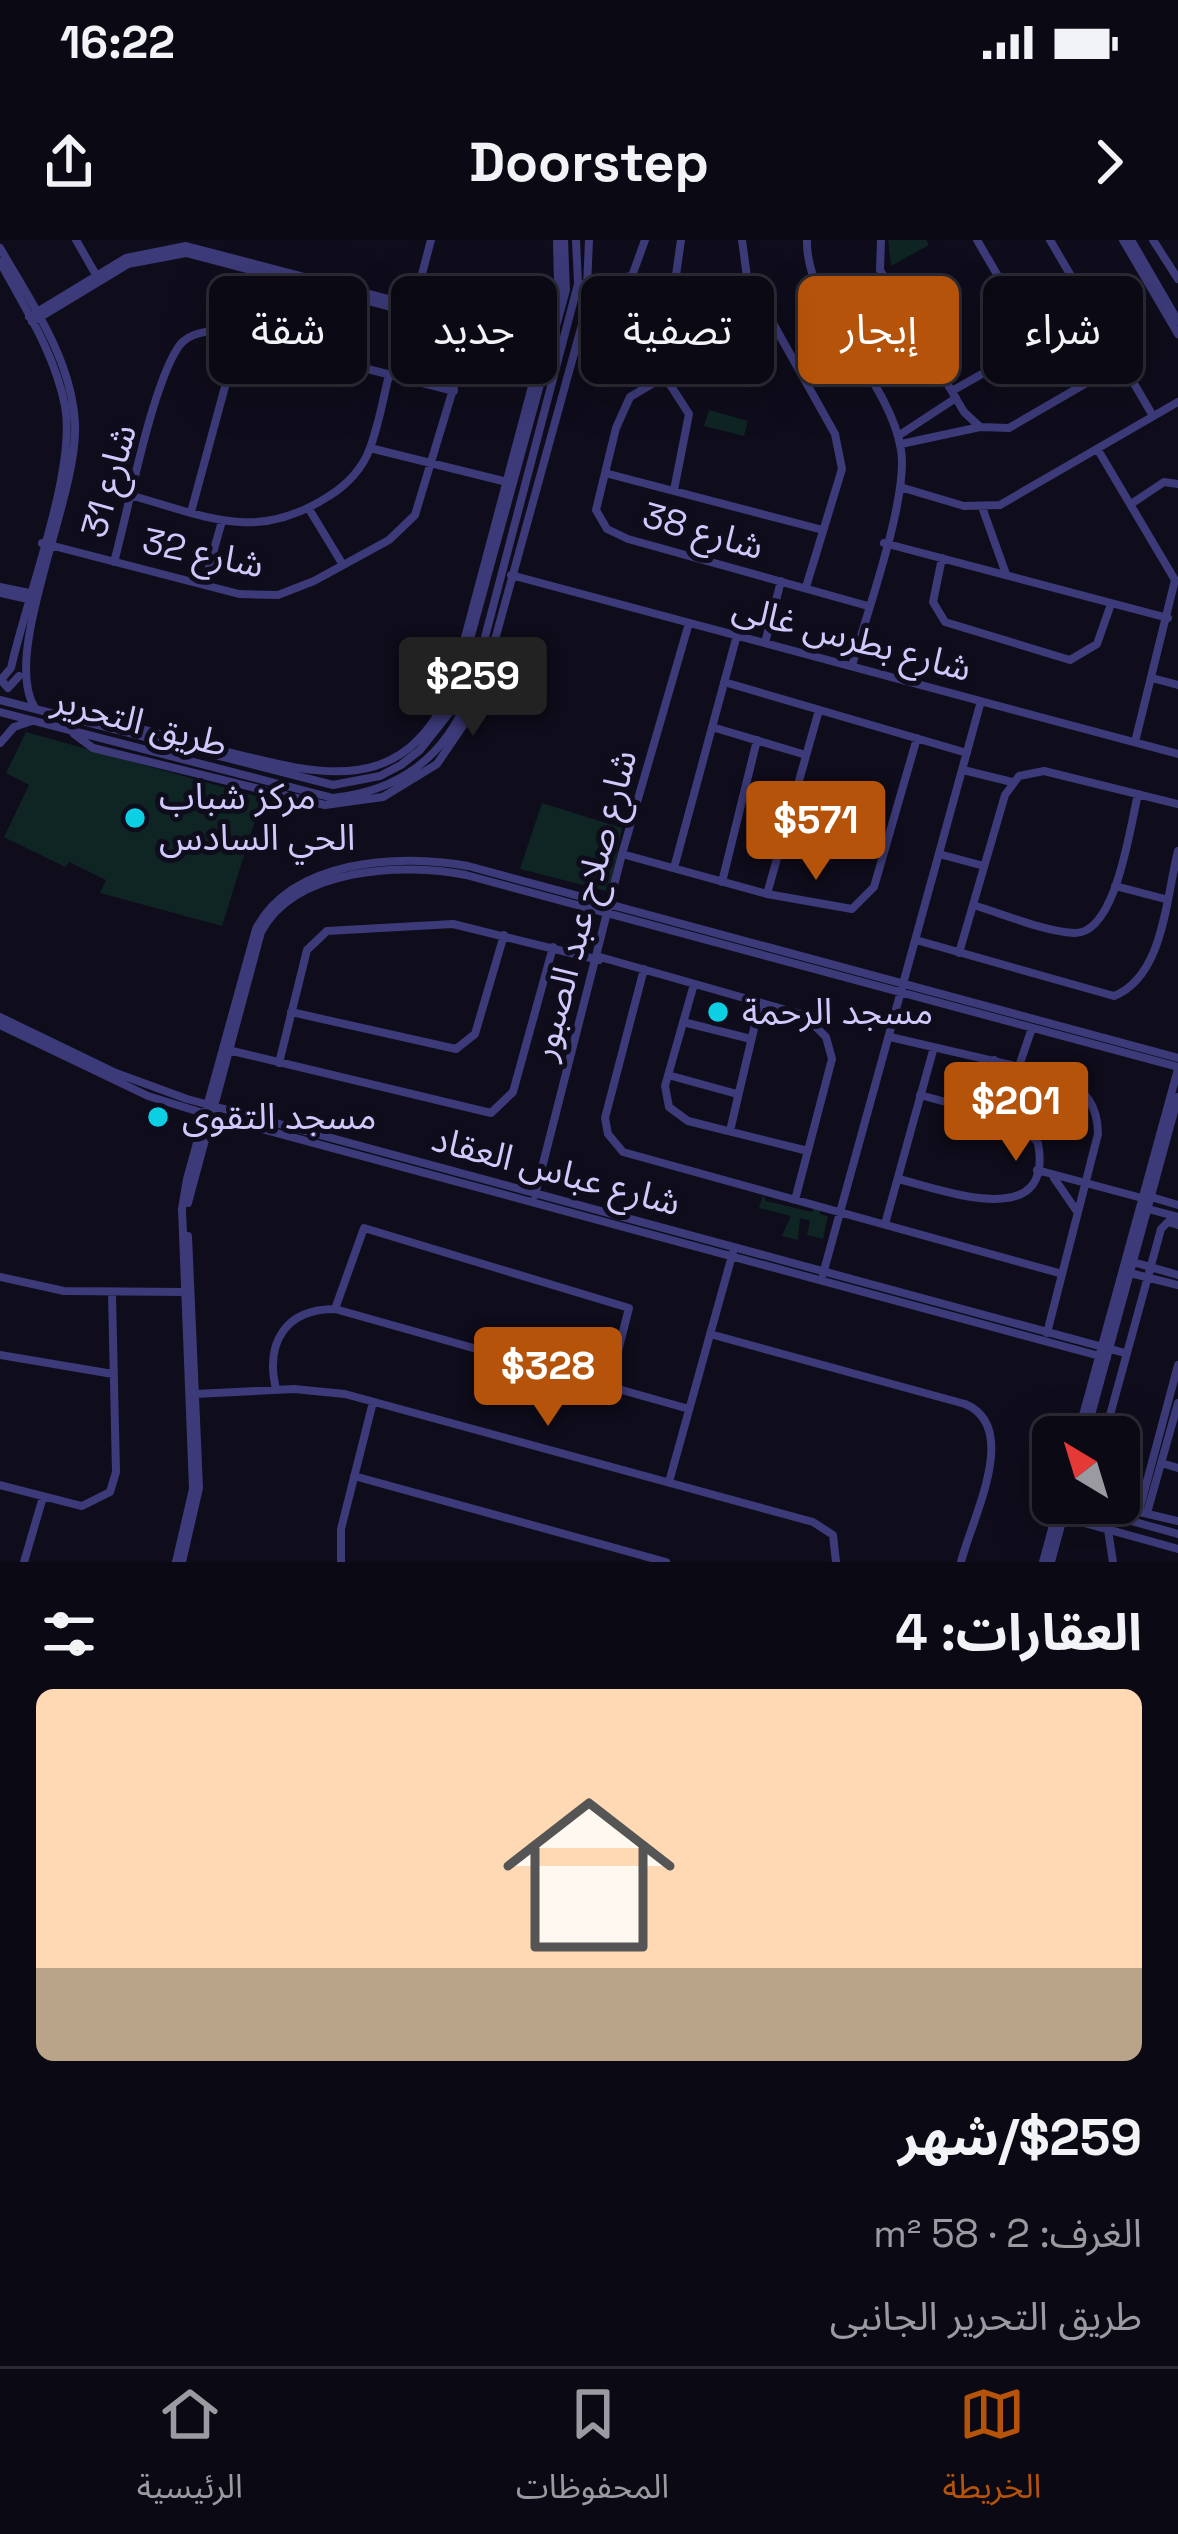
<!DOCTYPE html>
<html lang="ar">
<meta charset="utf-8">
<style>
:root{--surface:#0b0914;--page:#14121d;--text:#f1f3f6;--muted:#9a9aa0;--line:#2b2a34;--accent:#b45309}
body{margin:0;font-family:"Space Grotesk","Noto Sans Arabic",sans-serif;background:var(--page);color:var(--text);direction:rtl;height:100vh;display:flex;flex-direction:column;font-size:45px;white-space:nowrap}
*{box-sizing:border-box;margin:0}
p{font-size:39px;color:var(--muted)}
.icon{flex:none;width:66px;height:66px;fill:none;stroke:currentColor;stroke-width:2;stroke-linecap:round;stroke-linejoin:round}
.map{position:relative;height:1322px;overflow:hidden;direction:ltr}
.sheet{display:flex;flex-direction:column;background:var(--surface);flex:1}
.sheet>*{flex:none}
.guide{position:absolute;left:36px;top:36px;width:1107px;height:108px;direction:rtl;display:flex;gap:24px}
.needle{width:78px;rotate:322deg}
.tools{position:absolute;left:1032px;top:1176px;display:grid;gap:24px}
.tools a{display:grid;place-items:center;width:108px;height:108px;border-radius:18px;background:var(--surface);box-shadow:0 12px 48px #0002,0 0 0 3px var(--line);font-size:60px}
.price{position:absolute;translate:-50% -102px;padding:0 27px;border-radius:12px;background:var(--accent);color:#fff;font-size:39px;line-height:78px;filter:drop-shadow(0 3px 6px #0008)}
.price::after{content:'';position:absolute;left:50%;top:72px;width:36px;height:27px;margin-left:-18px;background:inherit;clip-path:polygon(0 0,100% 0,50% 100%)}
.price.on{background:#222;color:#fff}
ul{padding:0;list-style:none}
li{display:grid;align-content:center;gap:24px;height:636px;padding:0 36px}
li span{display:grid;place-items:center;height:372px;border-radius:18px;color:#555}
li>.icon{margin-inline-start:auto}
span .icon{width:216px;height:216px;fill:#fffc;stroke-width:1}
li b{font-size:51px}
h2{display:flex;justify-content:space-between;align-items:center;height:144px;padding:0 36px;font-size:51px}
.pill{padding:0 42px;border-radius:18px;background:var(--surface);box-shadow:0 12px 48px #0002,0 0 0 3px var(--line);font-size:42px;line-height:108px}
.pill.on{background:var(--accent);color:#fff}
.status{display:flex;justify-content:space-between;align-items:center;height:84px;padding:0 60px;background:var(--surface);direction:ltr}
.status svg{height:33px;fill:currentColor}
header{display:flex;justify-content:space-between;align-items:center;height:156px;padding:0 36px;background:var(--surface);font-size:54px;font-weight:700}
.menu{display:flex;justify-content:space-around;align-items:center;height:168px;border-top:3px solid var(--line);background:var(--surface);font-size:33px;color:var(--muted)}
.menu a{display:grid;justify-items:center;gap:6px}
.menu .on{color:var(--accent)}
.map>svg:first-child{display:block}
.green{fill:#0f2524}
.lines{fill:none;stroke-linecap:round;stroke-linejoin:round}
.minor{stroke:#3c3a78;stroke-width:8}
.poi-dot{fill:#0dcfe4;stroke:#0f0c1b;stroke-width:4.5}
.labels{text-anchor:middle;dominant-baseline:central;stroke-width:10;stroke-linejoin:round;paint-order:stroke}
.street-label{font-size:36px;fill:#cfc9fc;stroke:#0f0c1b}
.poi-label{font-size:36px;fill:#cfc9fc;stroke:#0f0c1b;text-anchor:start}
</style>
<div class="status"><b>16:22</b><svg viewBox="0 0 49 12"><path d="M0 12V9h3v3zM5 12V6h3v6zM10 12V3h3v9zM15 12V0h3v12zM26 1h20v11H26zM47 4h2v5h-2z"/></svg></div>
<header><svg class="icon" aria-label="forward" viewBox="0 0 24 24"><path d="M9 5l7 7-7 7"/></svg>Doorstep<svg class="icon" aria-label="share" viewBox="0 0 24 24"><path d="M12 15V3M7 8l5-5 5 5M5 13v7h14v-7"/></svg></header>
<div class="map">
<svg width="1178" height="1322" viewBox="0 0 1178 1322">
<rect width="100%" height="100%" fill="#0f0c1b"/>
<path class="green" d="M888,0H926L929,5L891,26Z
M709,170L748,181L744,196L704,186Z
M26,492L262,558L222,686L100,653L106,640L69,622L65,627L4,597L29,545L6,533Z
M542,563L622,588L610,652L520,629Z
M763,955L766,961L812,972L814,967L821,968L820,974L828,976L823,999L807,995L810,981L800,978L798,1000L782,996L791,976L759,968Z"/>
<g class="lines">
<path class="minor" d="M76,0L99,40
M681,0L676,35L713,106
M742,0L747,37L835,194L842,229L806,347
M807,0C805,69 890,138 901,210C909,257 866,375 852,426
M881,0L880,30L964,172L980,187L1009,188L1121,123
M977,0L1037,103
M1050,0L1153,176
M1123,0L1178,94
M1131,0L1178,81
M1153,0L1178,39
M0,8C31,62 72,120 75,184C79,256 0,414 35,468
M0,22C25,68 55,114 65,166C77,230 26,359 11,428L0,441
M620,42L616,75L642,101L689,174L674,250
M578,44L632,36L645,0
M413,68L431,0
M768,75L630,157L616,188L596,270L607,289L628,299L868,366
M29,77L126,18L186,6L545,100
M32,82L128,24L186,13L543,107
M290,109L308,41
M803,137L853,107
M952,151L1091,72
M898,196L956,158
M901,204L980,187
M370,208L507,242
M1098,210L1175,340L1135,502
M605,233L823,290
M900,247L964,266L1000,265L1178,162
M133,256C209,277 256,303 329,256C347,245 363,228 370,208C379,184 383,159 389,135
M1131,264L1164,242L1178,244
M982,267L1006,334
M309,269L343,325
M191,272L239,95
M42,303L239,354L278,355L314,341L389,300L415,275L474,80
M884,303L1168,378
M942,318L933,362L945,382L1070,420L1097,404L1111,364
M114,322C129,268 150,153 177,109C185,95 203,91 218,91L454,151
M511,335L1178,514
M204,345L222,281
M0,347L29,353
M0,353L28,359
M765,403L781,341
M1152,438L1178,445
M1,440L8,448L19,436
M724,442L967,513
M0,460L333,545L380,536L401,525L420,510L450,472L566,50L564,0
M0,472L333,558C400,551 445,517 470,454L578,44L576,0
M79,479L93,476C138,488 183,500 228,512C322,536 402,557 451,450L558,49L557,0
M712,487L806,515
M74,494L93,508L325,565L383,557L437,524L471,474L496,396L586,70L589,0
M0,503L14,487L32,481
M963,530L1012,542
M622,614L767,654L852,669L874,647L917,498
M939,614L984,626
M674,628L737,395
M722,642L757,500
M1115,646L1165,659
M767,654L819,470
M973,665C1004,674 1042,691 1074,693C1116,695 1130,587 1138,554
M916,700L1114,756C1164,736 1166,657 1178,611
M959,713L1005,555L1019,536L1044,531L1178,564
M600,717L804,775L826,797L832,819L795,960
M644,729L605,878L608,894L623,912L1059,1033
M694,744L665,846L669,867L688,881L808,911
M291,772L456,809L475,794L504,695
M0,777L116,833L187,859L1125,1113
M683,782L751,799
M0,785L148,856L203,873L1107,1118
M890,797L1059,836C1084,847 1098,865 1098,894L1047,1093
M228,810L491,873L513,852L553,707
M279,823L307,710L327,691L453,684L599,720
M1019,826L1032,788
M668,835L737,854
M982,871L994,820
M730,891L760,763
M1037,930L1142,958
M1054,938L1076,970
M898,939C941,949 1055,994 1038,903L1020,882L920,855
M535,955L622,614L689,383
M1151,957L1178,965
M188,963L261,692C295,628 403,622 466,635L1178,827
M1148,969L1178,977
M885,984L934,807
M1133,1022L1178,1035
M1130,1033L1178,1045
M823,1034L981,461
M0,1037L64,1051L185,1052
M335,1069L364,988L629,1068L609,1146
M710,1094L965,1164C1021,1187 972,1278 961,1322
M0,1115L113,1134
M276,1149C265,1103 285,1069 335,1069L689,1169
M195,1154L294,1149L345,1154L813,1282L833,1295L836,1322
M1077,1197L1178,829
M1085,1197L1178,857
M1104,1197L1161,989L1168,982L1178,985
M1161,1223L1178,1228
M354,1236L666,1322
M669,1242L733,1012
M0,1245L82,1266L110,1252L116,1232L112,1054
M1067,1263L1178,1294
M1139,1271L1178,1125
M1147,1273L1178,1163
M1056,1275L1178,1309
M24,1322L43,1257
M176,1322L193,1249L182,969L187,939L256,689C292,620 399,613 468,626L1178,818
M182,1322L199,1248L188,996
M341,1322V1289L373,1162
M1043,1322L1059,1263
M1051,1322L1067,1263
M1113,1322L1108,1290L1114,1266L1178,1281"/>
</g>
<g class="poi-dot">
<circle cx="135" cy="578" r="12"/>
<circle cx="718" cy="772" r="12"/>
<circle cx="158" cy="877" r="12"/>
</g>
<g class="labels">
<g class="street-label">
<text transform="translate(109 241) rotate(-74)">شارع 31</text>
<text transform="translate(703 291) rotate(16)">شارع 38</text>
<text transform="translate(203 313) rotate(12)">شارع 32</text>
<text transform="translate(852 398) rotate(15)">شارع بطرس غالى</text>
<text transform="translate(140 482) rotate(15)">طريق التحرير</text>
<text transform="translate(584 665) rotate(-75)">شارع صلاح عبد الصبور</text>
<text transform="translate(556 931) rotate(15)">شارع عباس العقاد</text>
</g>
<g class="poi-label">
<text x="159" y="557">مركز شباب<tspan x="159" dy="41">الحي السادس</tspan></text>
<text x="742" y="772">مسجد الرحمة</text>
<text x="182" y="877">مسجد التقوى</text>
</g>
</g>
</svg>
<div class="tools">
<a><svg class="needle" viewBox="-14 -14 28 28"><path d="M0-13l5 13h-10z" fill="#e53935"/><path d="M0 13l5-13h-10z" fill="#9a9aa0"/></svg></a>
</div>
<b class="price on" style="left:473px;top:499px">$259</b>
<b class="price" style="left:816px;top:643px">$571</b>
<b class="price" style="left:1016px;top:924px">$201</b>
<b class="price" style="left:548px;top:1189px">$328</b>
<div class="guide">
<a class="pill">شراء</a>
<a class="pill on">إيجار</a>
<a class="pill">تصفية</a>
<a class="pill">جديد</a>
<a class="pill">شقة</a>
</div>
</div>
<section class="sheet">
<h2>العقارات: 4<svg class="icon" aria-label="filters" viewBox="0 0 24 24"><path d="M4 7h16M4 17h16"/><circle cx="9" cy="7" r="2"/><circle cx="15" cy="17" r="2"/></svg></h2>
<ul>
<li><span style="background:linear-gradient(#ffd9b3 75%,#b9a48a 0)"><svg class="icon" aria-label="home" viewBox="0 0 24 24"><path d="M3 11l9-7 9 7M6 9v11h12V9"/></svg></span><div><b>$259/شهر</b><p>الغرف: 2 · 58 m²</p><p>طريق التحرير الجانبى</p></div></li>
</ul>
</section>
<nav class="menu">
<a class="on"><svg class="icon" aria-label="map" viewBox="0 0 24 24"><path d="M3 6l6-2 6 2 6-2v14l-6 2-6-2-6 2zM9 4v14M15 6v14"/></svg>الخريطة</a>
<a><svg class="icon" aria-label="saved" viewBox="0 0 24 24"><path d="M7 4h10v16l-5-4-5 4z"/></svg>المحفوظات</a>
<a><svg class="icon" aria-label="home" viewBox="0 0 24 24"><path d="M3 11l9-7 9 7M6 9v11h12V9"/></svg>الرئيسية</a>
</nav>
